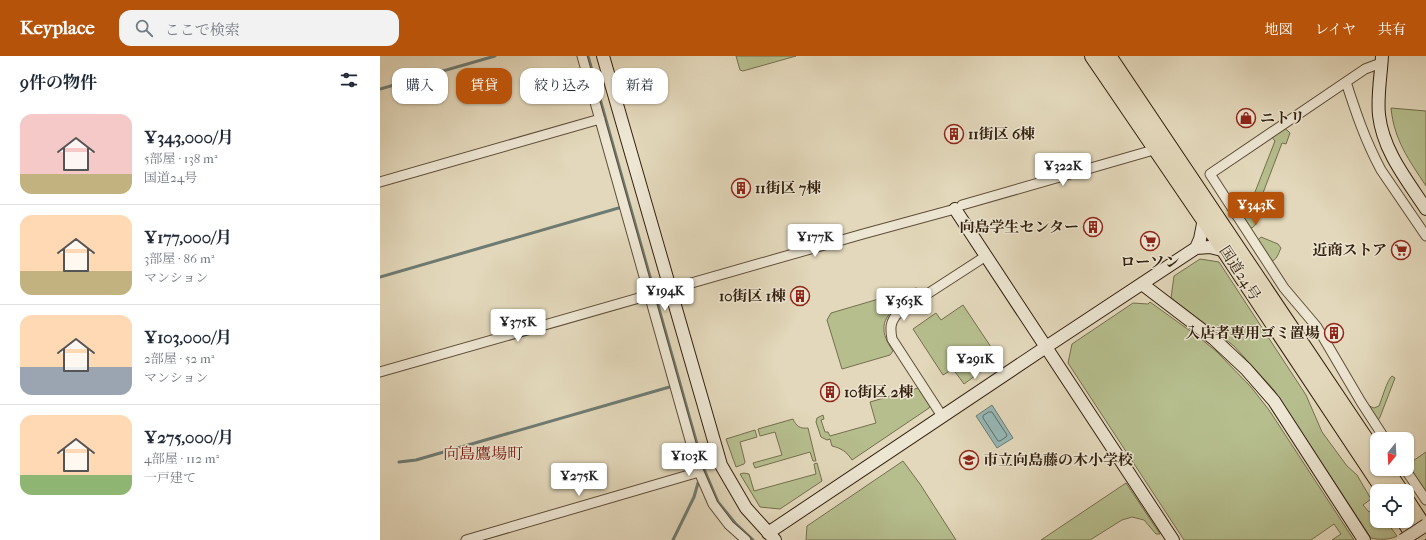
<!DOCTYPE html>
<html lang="ja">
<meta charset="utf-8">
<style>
:root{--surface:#fff;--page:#f2f2f3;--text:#1f2937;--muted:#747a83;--line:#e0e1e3;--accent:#b45309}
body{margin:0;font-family:"IM FELL French Canon","Noto Serif JP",serif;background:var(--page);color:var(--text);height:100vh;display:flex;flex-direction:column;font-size:15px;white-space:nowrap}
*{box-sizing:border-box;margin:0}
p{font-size:13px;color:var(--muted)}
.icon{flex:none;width:22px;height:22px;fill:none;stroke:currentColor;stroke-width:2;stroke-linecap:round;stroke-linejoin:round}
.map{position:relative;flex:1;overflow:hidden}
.side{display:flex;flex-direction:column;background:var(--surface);width:380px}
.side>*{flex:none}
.top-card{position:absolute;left:12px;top:12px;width:380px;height:36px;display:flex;gap:8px}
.needle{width:26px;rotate:198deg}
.controls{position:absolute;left:990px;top:376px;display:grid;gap:8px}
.controls a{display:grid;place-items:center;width:44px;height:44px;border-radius:8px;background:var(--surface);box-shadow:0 1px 3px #0004;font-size:20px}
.price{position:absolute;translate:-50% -34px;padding:0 9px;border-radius:4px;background:#fff;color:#222;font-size:13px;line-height:26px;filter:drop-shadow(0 1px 2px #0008)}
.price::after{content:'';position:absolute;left:50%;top:24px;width:12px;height:9px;margin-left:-6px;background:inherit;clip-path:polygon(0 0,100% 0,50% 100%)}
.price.selected{background:var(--accent);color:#fff}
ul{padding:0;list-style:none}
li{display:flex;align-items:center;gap:12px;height:100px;padding:0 20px}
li+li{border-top:1px solid var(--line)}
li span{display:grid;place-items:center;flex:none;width:112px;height:80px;border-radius:12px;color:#555}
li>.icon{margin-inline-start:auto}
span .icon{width:48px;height:48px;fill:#fffc;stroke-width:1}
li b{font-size:17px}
h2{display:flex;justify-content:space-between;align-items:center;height:48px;padding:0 20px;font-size:17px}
.chip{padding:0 14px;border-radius:12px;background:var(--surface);box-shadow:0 1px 3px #0004;font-size:14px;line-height:36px}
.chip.selected{background:var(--accent);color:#fff}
header{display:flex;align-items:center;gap:24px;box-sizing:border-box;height:56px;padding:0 20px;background:var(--accent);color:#fff}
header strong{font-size:19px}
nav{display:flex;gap:22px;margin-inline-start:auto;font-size:14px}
.search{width:280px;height:36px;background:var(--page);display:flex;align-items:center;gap:10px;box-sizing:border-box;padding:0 14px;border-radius:12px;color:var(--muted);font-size:15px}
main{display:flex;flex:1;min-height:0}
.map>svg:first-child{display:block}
.green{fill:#b6be8e;stroke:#746f4e}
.water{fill:#96b8b7;stroke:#6e7b73}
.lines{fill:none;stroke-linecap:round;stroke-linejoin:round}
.shore{stroke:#646c62;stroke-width:1}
.stream{stroke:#6e7b73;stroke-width:3}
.street-casing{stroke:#5f4e39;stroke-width:11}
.secondary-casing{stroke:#33200e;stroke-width:14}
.highway-casing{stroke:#33200e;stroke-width:18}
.street{stroke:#ede6d3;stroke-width:9}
.secondary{stroke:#ede6d3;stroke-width:12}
.highway{stroke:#e3d8bb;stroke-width:16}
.secondary-bridge-casing{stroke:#33200e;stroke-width:14;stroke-linecap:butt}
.secondary-bridge{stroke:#ede6d3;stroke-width:12}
.labels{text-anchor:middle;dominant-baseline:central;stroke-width:3;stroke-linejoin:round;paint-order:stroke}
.poi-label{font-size:15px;font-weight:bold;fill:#33200e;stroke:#ede6d3;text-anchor:start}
.street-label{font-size:15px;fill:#33200e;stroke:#ede6d3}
.neighbourhood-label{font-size:16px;fill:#7a1f14;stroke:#ede6d3}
</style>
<header>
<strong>Keyplace</strong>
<div class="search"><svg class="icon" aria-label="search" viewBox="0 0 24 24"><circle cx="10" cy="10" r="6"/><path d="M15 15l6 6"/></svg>ここで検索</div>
<nav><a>地図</a><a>レイヤ</a><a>共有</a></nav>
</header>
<main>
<section class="side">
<h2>9件の物件<svg class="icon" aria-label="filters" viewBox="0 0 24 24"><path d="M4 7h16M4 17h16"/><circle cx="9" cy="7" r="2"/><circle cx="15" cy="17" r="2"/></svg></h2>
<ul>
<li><span style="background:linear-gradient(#f6c9c9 75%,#c2b280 0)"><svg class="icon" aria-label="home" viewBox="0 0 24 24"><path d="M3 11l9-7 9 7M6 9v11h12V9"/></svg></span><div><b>¥343,000/月</b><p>5部屋 · 138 m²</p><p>国道24号</p></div></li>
<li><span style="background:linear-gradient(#ffd9b3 70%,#c2b280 0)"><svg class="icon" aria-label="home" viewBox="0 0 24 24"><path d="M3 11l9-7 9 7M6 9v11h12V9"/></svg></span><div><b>¥177,000/月</b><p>3部屋 · 86 m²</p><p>マンション</p></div></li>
<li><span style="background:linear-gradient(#ffd9b3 65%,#9aa5b1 0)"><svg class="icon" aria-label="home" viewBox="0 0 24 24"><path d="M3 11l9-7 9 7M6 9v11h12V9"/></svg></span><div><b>¥103,000/月</b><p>2部屋 · 52 m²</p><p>マンション</p></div></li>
<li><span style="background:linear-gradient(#ffd9b3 75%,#8fb573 0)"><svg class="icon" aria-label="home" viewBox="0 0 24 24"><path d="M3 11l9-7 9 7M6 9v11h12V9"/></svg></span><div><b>¥275,000/月</b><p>4部屋 · 112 m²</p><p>一戸建て</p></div></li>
</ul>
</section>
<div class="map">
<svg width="1046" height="484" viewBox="0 0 1046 484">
<rect width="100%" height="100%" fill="#e3d8bb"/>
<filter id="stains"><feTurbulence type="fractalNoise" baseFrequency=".005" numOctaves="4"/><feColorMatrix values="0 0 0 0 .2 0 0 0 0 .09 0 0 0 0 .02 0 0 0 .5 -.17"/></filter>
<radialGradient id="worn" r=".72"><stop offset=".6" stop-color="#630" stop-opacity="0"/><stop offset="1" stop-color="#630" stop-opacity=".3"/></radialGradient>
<path class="green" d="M356,0H416L363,15L360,14Z
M1011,52L1046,55V130C1029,104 1014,84 1011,52Z
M902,71L907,74L910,77L906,88L902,87L875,158L878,160C878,165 876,169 872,172L869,171L863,166L864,161L866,159L895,85L891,80Z
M881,181L898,188L901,192C898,198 897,205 890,205L877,185Z
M820,203L839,206L926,339L942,376L967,410L977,419L991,443L983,449L989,456L997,451V465H1006L1017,480C1010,484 998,484 991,482L894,334L854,290L791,242L794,220Z
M536,232L539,233L542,235C528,244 502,255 504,274C504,281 509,289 513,295L510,299L462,313L447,264L451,257Z
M770,246L820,282L837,296L871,331L889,354L974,484H952L961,478L954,468L931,484H804L688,307L692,288L753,247L768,248Z
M583,249L611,291L603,296L611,308L584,328L573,313L563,319L533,273L556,257L561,264Z
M1012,320L1015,322L1000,361L997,366L987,349L994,352L999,350C1002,343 1007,324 1012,320Z
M538,332L550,350L549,352L472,404C467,396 461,392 452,390L450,383L447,384L441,381L436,366L437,362L443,359L444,363L441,364L445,376H448L450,380L496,367L490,346Z
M413,363C416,370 420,373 428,372L436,405H433L430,396L375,412L373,407L402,399L395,376L380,380L378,373Z
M375,374L377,381L360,386L365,406L364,408L356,411L346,383Z
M1046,396V438L1027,409Z
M523,405L540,428L576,484H426L427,470Z
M437,407L442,425L400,453L380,451L360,418L364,417L369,418L374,435L436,418L434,408Z
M746,427L780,478H776L764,464L752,461L742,464L710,484H661Z"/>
<path class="water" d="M612,349L633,382L617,392L596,360Z"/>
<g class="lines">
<path class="shore" d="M609,356H612L627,379L626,381L620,385H618L603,362V360Z"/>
<path class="stream" d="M208,0L324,413L338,446L355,467L373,484
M0,33L115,0
M0,221L242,151
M19,406L36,404L293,330
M293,484L314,441L318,427"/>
<g class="street-casing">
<path id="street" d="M202,0L319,416L333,448L349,469L366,484
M1001,7L985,13L830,118L904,232L937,271L981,346L1005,383
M966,26C976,57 985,84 1001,114L1046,180
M0,126L220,63
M582,149L777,93
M0,316L483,178L575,153
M562,360L512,283C510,272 510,266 518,257L606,200
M1025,413L1046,444
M86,484L319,416"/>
</g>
<g class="secondary-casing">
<path id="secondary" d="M223,0L341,409L366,452L395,484
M1002,0C1001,19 997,40 999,59C1003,95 1027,124 1046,153
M575,153L793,484
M816,192L820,183L824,163
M762,228L834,283L866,313L894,345L984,484
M388,477L666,291L816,192L830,191L846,195"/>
</g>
<g class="highway-casing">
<path id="highway" d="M713,0L824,163L1005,435
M728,0L997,401
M1005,413L1020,435
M1027,446L1046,475
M1025,465L1037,484"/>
</g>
<use href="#street" class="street"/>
<use href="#secondary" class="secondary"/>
<use href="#highway" class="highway"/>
<g class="secondary-bridge-casing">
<path id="secondary-bridge" d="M1023,484L1046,469"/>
</g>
<use href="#secondary-bridge" class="secondary-bridge"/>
</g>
<defs>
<g id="shop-ring" transform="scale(1)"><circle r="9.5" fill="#ede6d3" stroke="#8f2418" stroke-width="1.5"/><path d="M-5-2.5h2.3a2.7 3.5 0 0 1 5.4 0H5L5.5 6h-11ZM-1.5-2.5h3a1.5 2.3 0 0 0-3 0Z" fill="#8f2418"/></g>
<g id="building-ring" transform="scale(1)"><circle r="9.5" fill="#ede6d3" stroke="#8f2418" stroke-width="1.5"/><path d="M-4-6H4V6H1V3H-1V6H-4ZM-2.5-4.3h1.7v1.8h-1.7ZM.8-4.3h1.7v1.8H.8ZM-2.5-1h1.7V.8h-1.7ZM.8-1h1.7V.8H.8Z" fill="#8f2418"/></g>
<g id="supermarket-ring" transform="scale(1)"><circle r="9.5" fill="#ede6d3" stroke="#8f2418" stroke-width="1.5"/><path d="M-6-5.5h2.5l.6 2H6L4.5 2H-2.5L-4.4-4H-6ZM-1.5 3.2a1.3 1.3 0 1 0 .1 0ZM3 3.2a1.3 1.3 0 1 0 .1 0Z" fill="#8f2418"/></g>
<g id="school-ring" transform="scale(1)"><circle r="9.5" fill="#ede6d3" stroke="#8f2418" stroke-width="1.5"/><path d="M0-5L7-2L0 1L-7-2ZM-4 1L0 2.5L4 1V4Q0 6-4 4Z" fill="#8f2418"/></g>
</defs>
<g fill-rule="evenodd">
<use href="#shop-ring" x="866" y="62"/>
<use href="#building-ring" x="574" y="78"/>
<use href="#building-ring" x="361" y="132"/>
<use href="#building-ring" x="713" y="171"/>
<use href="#supermarket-ring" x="770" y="185"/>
<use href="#supermarket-ring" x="1021" y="194"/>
<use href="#building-ring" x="420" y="240"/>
<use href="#building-ring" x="954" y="277"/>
<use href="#building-ring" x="450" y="336"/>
<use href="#school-ring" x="589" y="404"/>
</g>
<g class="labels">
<g class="poi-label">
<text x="880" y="62">ニトリ</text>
<text x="588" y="78">11街区 6棟</text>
<text x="375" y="132">11街区 7棟</text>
<text x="699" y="171" text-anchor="end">向島学生センター</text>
<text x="1007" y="194" text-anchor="end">近商ストア</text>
<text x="770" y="206" text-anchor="middle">ローソン</text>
<text x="406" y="240" text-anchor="end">10街区 1棟</text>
<text x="940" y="277" text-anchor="end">入店者専用ゴミ置場</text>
<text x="464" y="336">10街区 2棟</text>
<text x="603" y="404">市立向島藤の木小学校</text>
</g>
<g class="street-label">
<text transform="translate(860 217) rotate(57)">国道24号</text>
</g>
<g class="neighbourhood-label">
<text x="103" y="397">向島鷹場町</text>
</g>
</g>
<rect width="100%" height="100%" filter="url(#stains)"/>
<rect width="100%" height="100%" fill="url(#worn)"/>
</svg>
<div class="controls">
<a><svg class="needle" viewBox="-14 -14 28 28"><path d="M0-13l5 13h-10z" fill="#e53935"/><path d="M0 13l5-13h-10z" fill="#747a83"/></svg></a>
<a><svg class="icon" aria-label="locate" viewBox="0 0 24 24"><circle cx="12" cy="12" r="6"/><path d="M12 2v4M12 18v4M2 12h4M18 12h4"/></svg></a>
</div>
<b class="price" style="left:683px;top:131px">¥322K</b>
<b class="price selected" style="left:876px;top:170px">¥343K</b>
<b class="price" style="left:435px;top:202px">¥177K</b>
<b class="price" style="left:285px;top:256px">¥194K</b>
<b class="price" style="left:524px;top:266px">¥363K</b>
<b class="price" style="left:138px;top:287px">¥375K</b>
<b class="price" style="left:595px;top:324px">¥291K</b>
<b class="price" style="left:309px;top:421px">¥103K</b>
<b class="price" style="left:199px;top:441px">¥275K</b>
<div class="top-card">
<a class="chip">購入</a>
<a class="chip selected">賃貸</a>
<a class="chip">絞り込み</a>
<a class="chip">新着</a>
</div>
</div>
</main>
